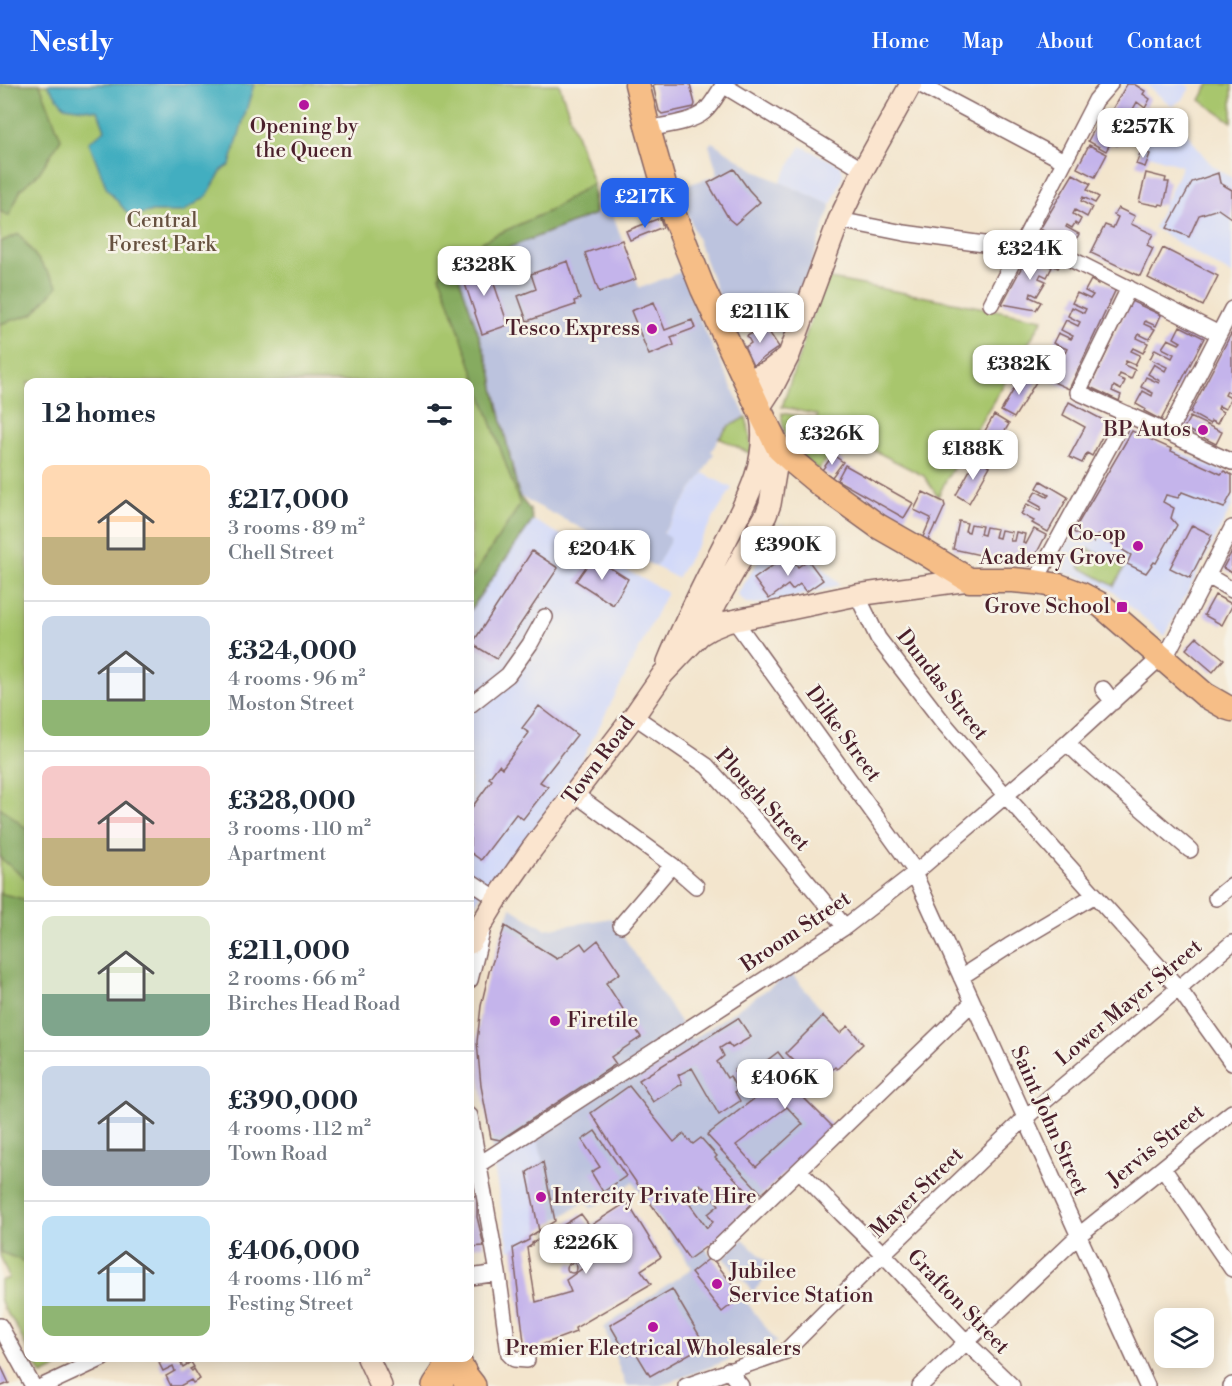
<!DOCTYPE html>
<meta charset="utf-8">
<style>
:root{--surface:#fff;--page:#f2f2f3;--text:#1f2937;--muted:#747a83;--line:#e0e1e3;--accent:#2563eb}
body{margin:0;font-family:"Libre Bodoni",serif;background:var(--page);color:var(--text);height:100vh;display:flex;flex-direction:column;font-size:22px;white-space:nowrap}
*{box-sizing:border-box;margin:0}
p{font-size:20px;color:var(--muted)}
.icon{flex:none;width:33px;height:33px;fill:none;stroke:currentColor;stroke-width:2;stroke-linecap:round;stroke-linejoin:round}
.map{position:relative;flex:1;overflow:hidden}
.sheet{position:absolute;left:24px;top:294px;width:450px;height:984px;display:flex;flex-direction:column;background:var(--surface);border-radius:12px;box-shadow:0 3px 15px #0003}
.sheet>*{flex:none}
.fabs{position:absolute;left:1154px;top:1224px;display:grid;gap:12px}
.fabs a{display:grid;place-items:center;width:60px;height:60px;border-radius:12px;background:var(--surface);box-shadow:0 3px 15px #0003;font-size:30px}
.price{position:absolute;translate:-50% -51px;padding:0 14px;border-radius:12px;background:#fff;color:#222;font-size:20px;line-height:39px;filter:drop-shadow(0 2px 3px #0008)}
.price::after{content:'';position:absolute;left:50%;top:36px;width:18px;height:14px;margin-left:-9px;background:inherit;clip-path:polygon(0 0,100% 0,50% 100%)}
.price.current{background:var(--accent);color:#fff}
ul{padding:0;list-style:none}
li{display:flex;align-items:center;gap:18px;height:150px;padding:0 18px}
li+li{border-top:2px solid var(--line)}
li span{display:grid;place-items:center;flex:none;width:168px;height:120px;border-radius:12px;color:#555}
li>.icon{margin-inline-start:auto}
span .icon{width:72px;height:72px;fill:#fffc;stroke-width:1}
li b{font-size:26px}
h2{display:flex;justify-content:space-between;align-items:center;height:72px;padding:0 18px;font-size:26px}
header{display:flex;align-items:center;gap:36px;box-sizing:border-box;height:84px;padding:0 30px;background:var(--accent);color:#fff}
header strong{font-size:28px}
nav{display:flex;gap:33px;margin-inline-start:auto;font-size:21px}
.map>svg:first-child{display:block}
.built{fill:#d2d9f9}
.industrial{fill:#bcc3de}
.green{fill:#a8c66d;stroke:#79724c;stroke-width:1.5}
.forest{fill:#86ab60;stroke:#686546;stroke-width:1.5}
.water{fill:#42aec0;stroke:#466676;stroke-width:1.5}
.building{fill:#c4b4eb;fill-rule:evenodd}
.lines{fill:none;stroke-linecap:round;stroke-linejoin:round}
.street-casing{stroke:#856464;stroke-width:18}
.secondary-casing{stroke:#856464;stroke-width:24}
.primary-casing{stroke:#856464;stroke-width:27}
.highway-casing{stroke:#856464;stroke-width:30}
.street{stroke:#fff;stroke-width:15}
.secondary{stroke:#fbe5cf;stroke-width:21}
.primary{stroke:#f6be87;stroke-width:24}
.highway{stroke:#f6be87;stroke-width:27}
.poi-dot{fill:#b5179e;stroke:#f7f3e8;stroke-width:2}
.labels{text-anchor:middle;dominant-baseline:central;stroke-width:5;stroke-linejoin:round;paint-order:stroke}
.poi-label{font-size:21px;fill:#4a1f2b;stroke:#f7f3e8;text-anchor:end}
.park-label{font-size:21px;fill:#66513f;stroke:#f7f3e8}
.street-label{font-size:21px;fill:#4a1f2b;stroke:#f7f3e8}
</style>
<header>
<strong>Nestly</strong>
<nav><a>Home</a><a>Map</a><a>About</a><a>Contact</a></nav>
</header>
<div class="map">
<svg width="1232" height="1302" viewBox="0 0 1232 1302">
<rect width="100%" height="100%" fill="#f7f3e8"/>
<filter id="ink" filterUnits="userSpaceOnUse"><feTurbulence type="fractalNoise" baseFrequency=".0167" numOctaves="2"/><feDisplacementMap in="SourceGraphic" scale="12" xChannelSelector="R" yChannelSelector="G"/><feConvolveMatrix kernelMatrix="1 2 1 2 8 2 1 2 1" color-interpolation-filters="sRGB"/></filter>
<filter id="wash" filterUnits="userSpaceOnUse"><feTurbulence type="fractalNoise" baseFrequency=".008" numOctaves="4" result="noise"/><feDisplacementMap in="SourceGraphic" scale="24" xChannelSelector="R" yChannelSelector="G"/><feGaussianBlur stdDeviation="1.35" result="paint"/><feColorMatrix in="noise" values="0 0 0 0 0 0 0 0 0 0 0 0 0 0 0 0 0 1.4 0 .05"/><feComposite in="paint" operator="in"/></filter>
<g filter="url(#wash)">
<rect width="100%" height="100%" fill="#f3e5cd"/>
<path class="built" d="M1145,0H1185L1190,4L1183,15L1172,22Z
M1169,24L1203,71L1212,81L1232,94V191L1154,144L1182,82L1137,67L1153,35Z
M801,62L838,80L842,84L843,89L842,95L831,121L780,98Z
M1132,347L1232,391V422L1165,552L1110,505L1091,496L1061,488L1058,485L1057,480L1058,475L1073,448Z
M703,389L732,404L677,494L656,483L671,455L663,450Z
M533,436L667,508L640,563L566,707L484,806L470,827V526Z
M782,440L840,501L772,519L747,520L737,511Z
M538,1055L555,1137L529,1153V1156L509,1167L494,1083Z"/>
<path class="industrial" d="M712,58L758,88L831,121L793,236L787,250L770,245L759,234L732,247L678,104L718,91L709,61Z
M609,124L616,139L639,204L681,188L698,232L746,333L729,342L719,354L711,368L714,369L703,389L663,449L671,455L656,483L519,412L494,304L492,290L456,184Z
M511,824L545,845L611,834L692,956L791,889L840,948L848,942L863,960L837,985L834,983L802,1012L833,1043L714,1157L705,1164L777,1258L659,1302H626L604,1243L692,1184L633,1098L591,1125L586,1117L555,1137L538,1056L494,1083L491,1053L481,1002L477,958L481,922L489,888Z
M743,1155L776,1186L753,1207L723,1174Z"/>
<path class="green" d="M0,0H559L593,99L595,130L456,184L492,290L494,304L519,412L530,426L470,526V298H28V1266L15,1240L4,1225L0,1214V1197L9,1194L0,1171Z
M1209,0H1232V38L1200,16Z
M825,194L1043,235L947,394L938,413L924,392L840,349L813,340L806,352L833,367L818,386C798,368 781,360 782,329L816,335L818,331L782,323Z
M746,333L750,351L751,370L719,354L729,342Z
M1089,465L1124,484L1114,502L1079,483Z
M32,1274H78L42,1291Z"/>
<path class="forest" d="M0,0H40L61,55L39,89L21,105L9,132L0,127Z
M593,99L595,130L456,184L492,290L494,304L519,412L530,426L533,436L470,526V496L520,421L440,192L444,180L493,152L547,128Z
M19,150L58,202L33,230L0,240V158Z
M0,723L28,746V796L0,774Z
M0,807L3,810L28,816V1179L0,1168Z"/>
<path class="water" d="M47,0H254L230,81L222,86L207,112L183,128H150L130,132L107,105L89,58L105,46L98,27L64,22Z"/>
<g id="blocks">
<path class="building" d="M656,0H690L695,20L694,23L662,30L659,27L653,1Z
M1127,0H1134L1145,7L1143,10L1150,15L1145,24L1137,18L1125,40L1131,44L1127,52L1121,49L1122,47L1118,45L1115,49L1122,53L1117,61L1111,58L1106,67L1088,57L1103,29L1109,31Z
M1089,61L1107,70L1095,93L1077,84Z
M1141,67L1150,70L1145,83L1136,80Z
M734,85L749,106L760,118L735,140L729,135L708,99Z
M1146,89L1166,94L1165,98H1169L1164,121L1160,120L1159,122L1139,118Z
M1218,89L1220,99L1232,106V132L1231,134L1218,125L1199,131L1189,153L1167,144L1192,98Z
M1073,90L1091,100L1087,106L1099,113L1095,119L1083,113L1081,117L1092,123L1087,133L1075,126L1073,130L1081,135L1078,141L1075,139L1072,144L1067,141L1066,143L1079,150L1072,163L1040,145Z
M650,106L653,114L619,126L617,118Z
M1118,124L1135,132L1131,140L1153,150L1147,161L1153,164L1140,192L1091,169L1105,141L1113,144L1118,133L1114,131Z
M660,134L663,143L630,156L626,147Z
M622,156L636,195L599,208L585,169Z
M1032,164L1061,179L1058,184L1047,178L1046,180L1052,183L1047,193L1041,190L1039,194L1046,197L1037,212L1031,209L1030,213L1041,218L1036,226L1002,220Z
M1163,164L1218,192L1203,222L1148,194Z
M486,176L508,241L482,250L460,185Z
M568,177L580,215L574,217L575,221L527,237L518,212L536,205L531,190Z
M1091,196L1098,200L1099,196L1116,205L1069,305L1051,297L1054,292L1049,289L1053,282L1058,284L1061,277L1048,272L1053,263L1065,269L1067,265L1053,259L1058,249L1071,255L1073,252L1061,246L1066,236L1078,242L1080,238L1068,232L1072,223L1084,229L1086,225L1072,219L1077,209L1090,215L1093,211L1085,207Z
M1131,217L1161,231L1156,242L1145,237L1144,240L1155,245L1149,255L1139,250L1137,254L1148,259L1143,269L1133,264L1131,267L1140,271L1135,281L1126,277L1124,281L1135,286L1131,295L1120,290L1118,294L1125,297L1121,306L1114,302L1112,307L1121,311L1119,317L1090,303Z
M654,218L665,246L692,236L695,244L671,253L674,261L649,271L631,227Z
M760,234L779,263L752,282L741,266L751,259L747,252L760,245L755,236Z
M1180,242L1204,254L1161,336L1144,327L1145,325L1136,320L1143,307L1152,312L1153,309L1141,303L1146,293L1159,299L1160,297L1148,290L1154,280L1165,287L1167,283L1150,275L1155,265L1172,274L1174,270L1162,264L1168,255L1179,260L1181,258L1174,254Z
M1232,248V310L1227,307L1225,311L1231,314L1225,325L1219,322L1218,325L1223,328L1217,340L1211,337L1210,340L1190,329Z
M1023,290L1036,298L1014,334L1001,327Z
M1069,318L1109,339L1092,372L1087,369L1082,379L1069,373L1085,343L1063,331Z
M994,331L1009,340L988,376L973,368Z
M1190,333L1222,348L1216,360L1184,344Z
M1132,347L1172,365L1171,367L1221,390L1224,387L1232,391V409L1224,424L1182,408L1178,414L1166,411L1163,418L1174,424L1171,434L1177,441L1156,479L1154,478L1146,489L1127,480L1131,471L1098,451L1094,458L1073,448Z
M833,371L843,378L832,393L822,386Z
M976,375L990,382L969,419L956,411Z
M845,381L913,419L904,434L837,396Z
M1041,397L1068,413L1048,448L1032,439L1034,437L1021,430L1027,420L1040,427L1041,423L1030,417L1036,407L1047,413L1049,411L1037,404Z
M923,408L944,418L945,422L936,442L935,441L928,456L923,453L931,434L914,426Z
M959,437L967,439L965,447L969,448L971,440L982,442L980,450L984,451L986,443L997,445L995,453L999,454L1001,446L1012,448L1010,457H1014L1016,448L1025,450L1023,459L1026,460L1034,445L1046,451L1030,482L953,465Z
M1192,441L1212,451L1190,494L1170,484Z
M532,467L558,484L497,575L472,560Z
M1232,467V489L1223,484Z
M789,470L798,483L808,476L823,496L806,508L800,500L792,506L788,501L769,515L754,495Z
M593,473L628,495L613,521L576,497Z
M1215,511L1232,520V522L1222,541L1204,531Z
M1197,553L1224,575L1213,588L1186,565Z
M539,622L577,651L540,698L548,703L523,735L516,730L481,776L470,768V726L492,696L489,694L499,681L502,684L529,649L522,644Z
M505,842L557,875L581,859L586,866L598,856L620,889L606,899L641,953L611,973L616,980L500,1056L491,1054L481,1002L477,958L481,922L489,888Z
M823,932L840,949L848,942L863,960L837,985L835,983L802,1012L833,1043L762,1110L707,1051L798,981L786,969ZM787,1023L803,1040L756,1083L736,1061Z
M738,934L751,953L732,964L728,959L720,964L724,972L717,978L727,994L730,992L737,1006L735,1008L740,1017L719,1031L692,984L678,991L682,1000L653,1018L639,996Z
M778,968L789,982L751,1010L734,987L746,978L753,987Z
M629,1002L674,1058L683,1050L693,1060L701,1054L717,1072L715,1074L756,1116L714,1157L689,1175L629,1088L591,1029ZM700,1100L719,1121L708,1130L713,1138L707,1144L683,1111Z
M595,1047L626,1092L603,1108L591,1088L600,1083L582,1056Z
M543,1078L555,1137L539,1147L527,1088Z
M470,1112H477V1133L484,1162L470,1163Z
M627,1118L661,1173L641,1186L651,1200L575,1244L576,1248L525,1267L513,1164L529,1156V1153L540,1146L542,1154L532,1159V1161L527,1164L536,1218L571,1208L566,1196L583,1184L557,1145L581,1130L590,1142Z
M711,1173L742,1212L722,1228L691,1189Z
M567 1184a5 5 0 1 1 10 0a5 5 0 1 1-10 0Z
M672,1205L705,1261L650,1292L635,1267L628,1272L610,1241Z
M159,1274H188L180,1278L183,1283L191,1278L194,1283L190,1285L192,1287L194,1285L200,1295L193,1299L191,1296L180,1302H171L166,1292L175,1287L173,1282L163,1287L159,1279L161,1278Z
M0,1280L9,1299L2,1302H0Z"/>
</g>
</g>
<g filter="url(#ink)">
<use href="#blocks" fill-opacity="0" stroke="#856464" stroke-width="1.5"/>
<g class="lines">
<g class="street-casing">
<path id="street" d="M919,0L1064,77
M723,1L863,86
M648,45C664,41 691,39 704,28C712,21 718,9 724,0
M839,136L904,149L1020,165
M1027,153L1219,250
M1129,204L1078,308L1232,378
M991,220L1096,16L1110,0
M1168,349L1232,225
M1208,492L1232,506
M1035,498L1127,330
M857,511L878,554L942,637L1005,711L1179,905L1232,979
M735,537L916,788
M1164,576L1232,444
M1103,605L1113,618
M470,621L508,591L530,560L545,533
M634,632L707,682L760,741L845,843
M1067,659L1087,678L1190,766
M575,710L672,781L696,802
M914,789L1147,1302
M470,797L497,815
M1216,814L1232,801
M621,841L672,781
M961,893L1009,862L1095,811
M470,896L482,848
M470,1032L498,1189L509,1270L514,1275L527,1276
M478,1081L556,1031L845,843L916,788L1067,659L1161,573
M1163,1084L1232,1185
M799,1086L842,1130L883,1170L966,1258L1012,1302
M713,1169L972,919
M470,1193L498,1189
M0,1242L33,1302
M728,1286L741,1302
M43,1302L103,1274
M686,1302L786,1267L883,1170L1025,1034L1232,859
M920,1302L1078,1152L1232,1028
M1231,1302L1232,1301"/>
</g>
<g class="secondary-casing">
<path id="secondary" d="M746,296L768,288L787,273
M759,324L772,304L789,271L839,136L863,86L911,0
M700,551L717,517L766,431L770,420L779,365
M668,578C683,541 701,506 719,470C740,427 770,383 761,333
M470,859L497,815L532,765L634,632L663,590L700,551L710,545L727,538L857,511L969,496
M368,1274L381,1302"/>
</g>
<g class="primary-casing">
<path id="primary" d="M637,0L648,45L669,119L703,205L761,329L779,365L791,376L821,401L878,442L927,470L969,496H1013L1035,498L1059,502L1080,510L1101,521L1205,611L1226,623L1232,625"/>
</g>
<g class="highway-casing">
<path id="highway" d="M455,1274L465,1293L472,1302
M436,1302L446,1287L448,1274"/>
</g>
<use href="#street" class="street"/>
<use href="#secondary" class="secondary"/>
<use href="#primary" class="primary"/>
<use href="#highway" class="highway"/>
</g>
</g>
<g class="poi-dot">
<circle cx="304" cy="21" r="6"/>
<circle cx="652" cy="245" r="6"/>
<circle cx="1203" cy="346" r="6"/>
<circle cx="1138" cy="462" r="6"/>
<rect x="1116" y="517" width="12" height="12" rx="3"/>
<circle cx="555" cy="937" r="6"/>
<circle cx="541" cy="1113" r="6"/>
<circle cx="717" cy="1200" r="6"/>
<circle cx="653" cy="1243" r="6"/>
</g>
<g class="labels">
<g class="poi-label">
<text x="304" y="43" text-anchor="middle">Opening by<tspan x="304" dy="24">the Queen</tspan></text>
<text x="640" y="245">Tesco Express</text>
<text x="1191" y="346">BP Autos</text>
<text x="1126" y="450">Co-op<tspan x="1126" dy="24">Academy Grove</tspan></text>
<text x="1110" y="523">Grove School</text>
<text x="567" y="937" text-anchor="start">Firetile</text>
<text x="553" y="1113" text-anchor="start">Intercity Private Hire</text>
<text x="729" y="1188" text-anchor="start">Jubilee<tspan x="729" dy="24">Service Station</tspan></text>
<text x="653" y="1265" text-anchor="middle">Premier Electrical Wholesalers</text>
</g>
<g class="park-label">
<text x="162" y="137">Central<tspan x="162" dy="24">Forest Park</tspan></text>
</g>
<g class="street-label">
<text transform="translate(942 601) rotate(52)">Dundas Street</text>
<text transform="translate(843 650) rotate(54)">Dilke Street</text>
<text transform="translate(599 677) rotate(-53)">Town Road</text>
<text transform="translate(762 716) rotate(48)">Plough Street</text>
<text transform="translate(796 848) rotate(-34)">Broom Street</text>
<text transform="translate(1129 919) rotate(-40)">Lower Mayer Street</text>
<text transform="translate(1049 1037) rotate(66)">Saint John Street</text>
<text transform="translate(1156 1062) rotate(-39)">Jervis Street</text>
<text transform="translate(917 1109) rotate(-44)">Mayer Street</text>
<text transform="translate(958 1218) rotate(46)">Grafton Street</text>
</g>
</g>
</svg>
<div class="fabs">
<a><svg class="icon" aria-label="layers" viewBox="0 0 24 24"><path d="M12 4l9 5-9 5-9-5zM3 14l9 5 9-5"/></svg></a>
</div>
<b class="price" style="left:1143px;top:75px">£257K</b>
<b class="price current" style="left:645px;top:145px">£217K</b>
<b class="price" style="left:1030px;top:197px">£324K</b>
<b class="price" style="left:484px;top:213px">£328K</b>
<b class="price" style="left:760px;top:260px">£211K</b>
<b class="price" style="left:1019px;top:312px">£382K</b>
<b class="price" style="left:832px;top:382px">£326K</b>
<b class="price" style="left:973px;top:397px">£188K</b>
<b class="price" style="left:788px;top:493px">£390K</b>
<b class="price" style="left:602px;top:497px">£204K</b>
<b class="price" style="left:785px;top:1026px">£406K</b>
<b class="price" style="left:586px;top:1191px">£226K</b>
<section class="sheet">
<h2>12 homes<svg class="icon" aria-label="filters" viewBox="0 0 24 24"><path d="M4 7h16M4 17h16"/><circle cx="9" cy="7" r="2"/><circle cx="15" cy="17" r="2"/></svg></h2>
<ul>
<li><span style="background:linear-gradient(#ffd9b3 60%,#c2b280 0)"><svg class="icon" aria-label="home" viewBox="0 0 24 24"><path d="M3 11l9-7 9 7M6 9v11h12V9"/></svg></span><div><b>£217,000</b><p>3 rooms · 89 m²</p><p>Chell Street</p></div></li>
<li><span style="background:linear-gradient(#c9d6e8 70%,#8fb573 0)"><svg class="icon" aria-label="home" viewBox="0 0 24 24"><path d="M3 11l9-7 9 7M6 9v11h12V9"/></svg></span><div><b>£324,000</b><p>4 rooms · 96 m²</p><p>Moston Street</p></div></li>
<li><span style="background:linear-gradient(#f6c9c9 60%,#c2b280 0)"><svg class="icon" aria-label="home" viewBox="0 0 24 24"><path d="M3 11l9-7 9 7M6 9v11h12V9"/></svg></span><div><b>£328,000</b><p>3 rooms · 110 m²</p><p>Apartment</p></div></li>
<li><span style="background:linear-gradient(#dfe7d0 65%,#7fa58c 0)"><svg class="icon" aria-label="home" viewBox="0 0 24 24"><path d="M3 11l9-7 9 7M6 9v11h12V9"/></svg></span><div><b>£211,000</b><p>2 rooms · 66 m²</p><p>Birches Head Road</p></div></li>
<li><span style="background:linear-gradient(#c9d6e8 70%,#9aa5b1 0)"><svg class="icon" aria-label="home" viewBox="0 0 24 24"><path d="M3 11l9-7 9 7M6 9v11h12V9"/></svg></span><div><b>£390,000</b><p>4 rooms · 112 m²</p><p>Town Road</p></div></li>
<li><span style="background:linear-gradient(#bfe0f5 75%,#8fb573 0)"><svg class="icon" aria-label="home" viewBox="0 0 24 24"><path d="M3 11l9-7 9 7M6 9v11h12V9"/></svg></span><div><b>£406,000</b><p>4 rooms · 116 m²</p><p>Festing Street</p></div></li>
</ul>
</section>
</div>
